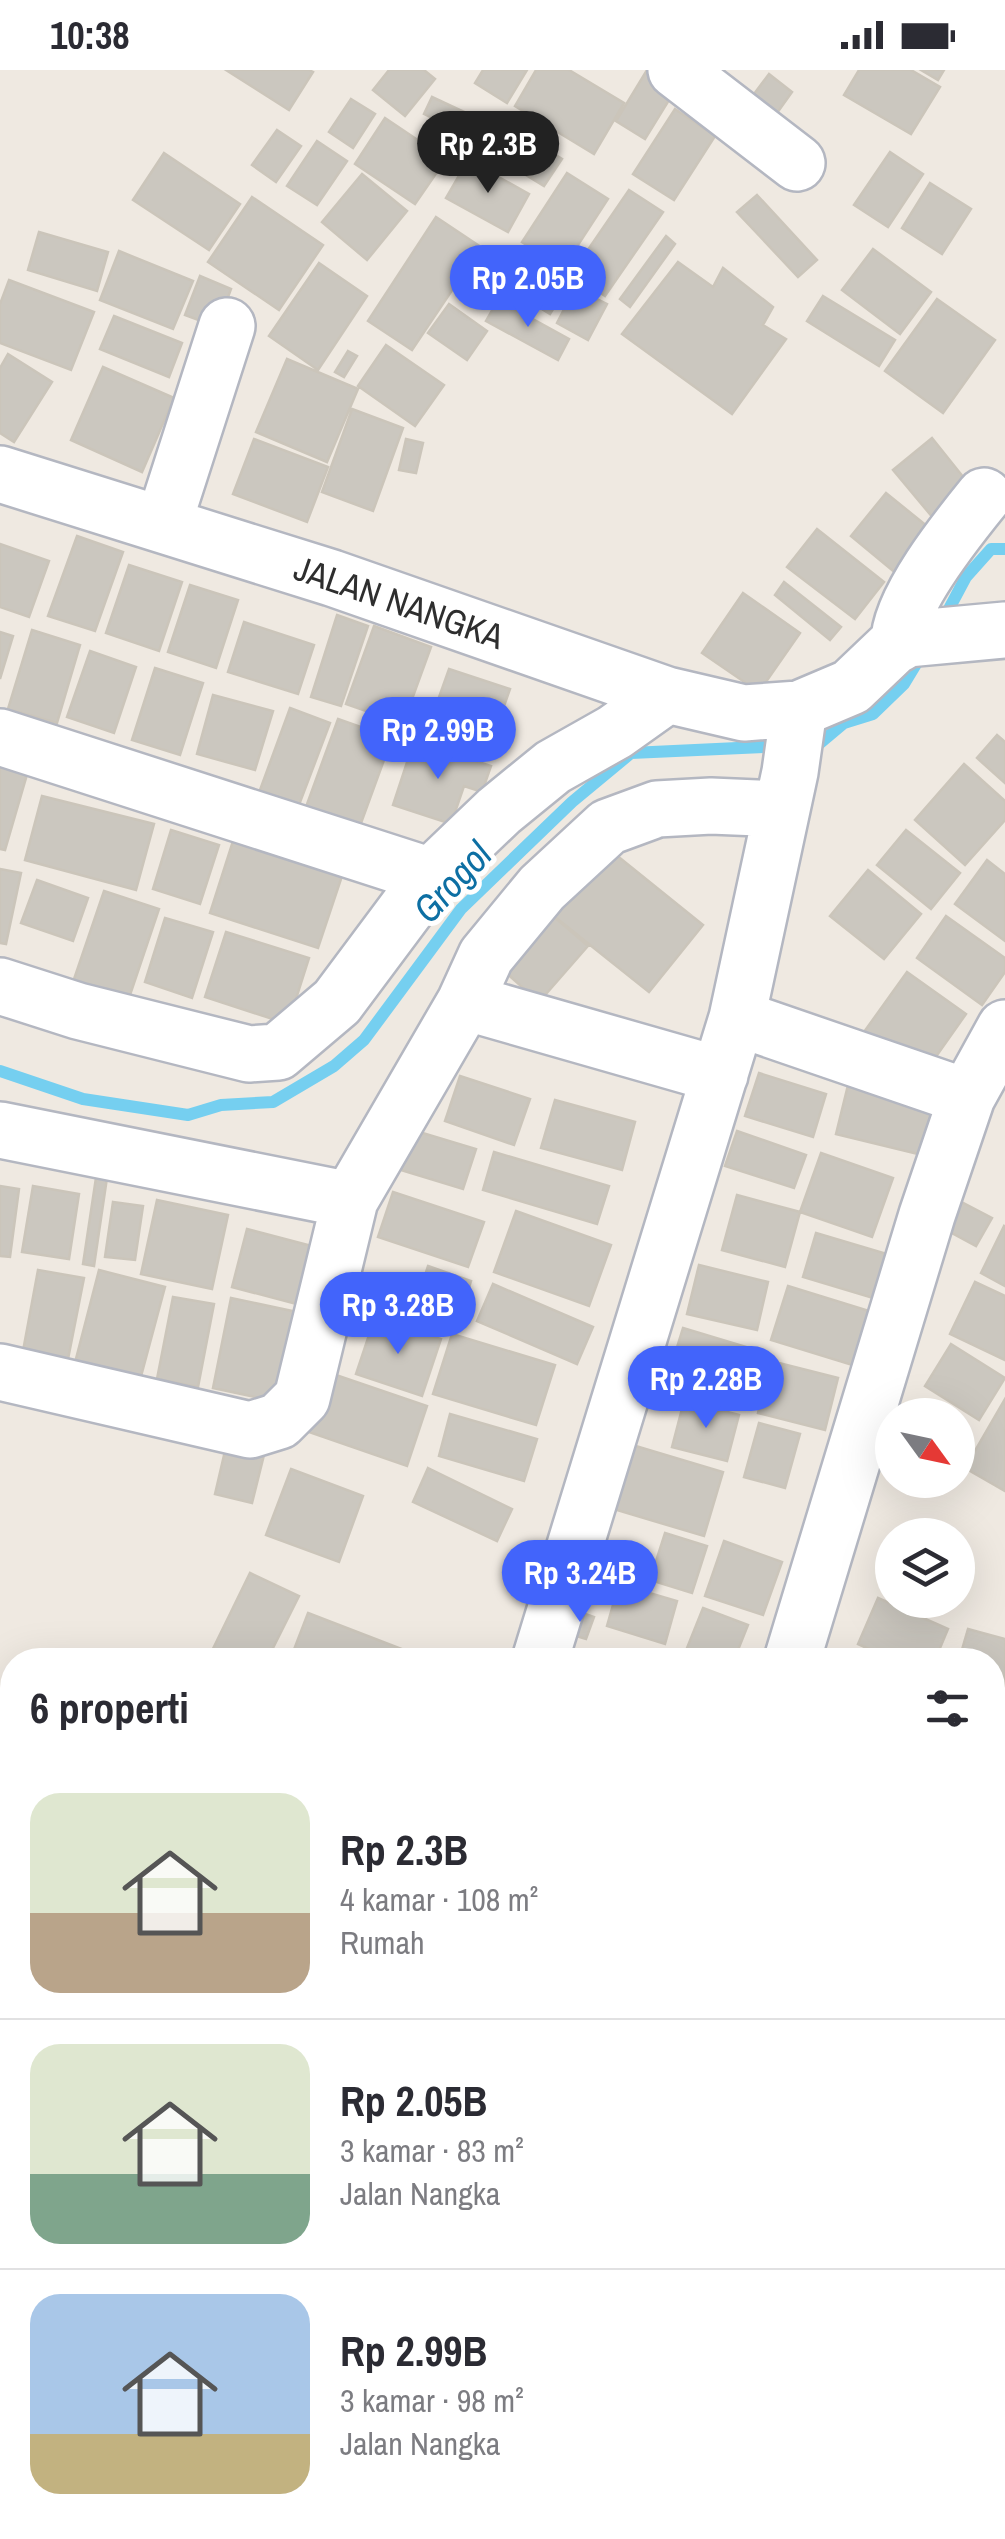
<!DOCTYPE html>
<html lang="id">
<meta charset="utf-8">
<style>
:root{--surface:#fff;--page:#f2f2f3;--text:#2b2b33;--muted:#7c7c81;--line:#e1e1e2;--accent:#4264fb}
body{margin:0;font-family:"Archivo Narrow",sans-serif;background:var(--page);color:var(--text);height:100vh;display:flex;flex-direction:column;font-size:38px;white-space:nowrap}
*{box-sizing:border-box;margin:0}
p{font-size:32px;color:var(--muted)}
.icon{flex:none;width:55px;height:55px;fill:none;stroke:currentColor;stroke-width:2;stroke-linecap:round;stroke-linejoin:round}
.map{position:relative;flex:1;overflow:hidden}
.drawer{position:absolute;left:0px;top:1578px;width:1005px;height:892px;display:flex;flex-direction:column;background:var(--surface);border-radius:40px 40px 0 0;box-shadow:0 10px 40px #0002}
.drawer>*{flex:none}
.needle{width:65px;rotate:123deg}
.tools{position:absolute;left:875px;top:1328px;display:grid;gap:20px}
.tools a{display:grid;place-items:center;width:100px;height:100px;border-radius:50%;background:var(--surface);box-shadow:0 10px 40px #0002;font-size:50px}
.price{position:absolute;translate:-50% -85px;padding:0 22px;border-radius:35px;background:var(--accent);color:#fff;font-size:32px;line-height:65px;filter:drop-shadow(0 2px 5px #0008)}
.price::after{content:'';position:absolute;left:50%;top:60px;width:30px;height:22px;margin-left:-15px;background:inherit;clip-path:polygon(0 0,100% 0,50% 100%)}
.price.active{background:#222;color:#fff}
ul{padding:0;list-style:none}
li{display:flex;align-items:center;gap:30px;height:250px;padding:0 30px}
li+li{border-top:2px solid var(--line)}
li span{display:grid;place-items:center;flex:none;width:280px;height:200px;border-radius:30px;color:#555}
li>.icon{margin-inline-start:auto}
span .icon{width:120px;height:120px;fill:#fffc;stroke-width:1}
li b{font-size:42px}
h2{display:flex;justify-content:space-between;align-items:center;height:120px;padding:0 30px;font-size:42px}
.status{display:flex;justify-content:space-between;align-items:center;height:70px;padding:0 50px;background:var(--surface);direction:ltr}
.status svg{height:28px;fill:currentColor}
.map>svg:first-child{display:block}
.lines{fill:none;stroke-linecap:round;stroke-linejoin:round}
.stream{stroke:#75cff0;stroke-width:12}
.building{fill:#cbc7bf;stroke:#cbc5ba;stroke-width:2.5}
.minor-casing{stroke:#b4b7c1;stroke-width:60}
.minor{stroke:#fff;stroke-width:55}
.labels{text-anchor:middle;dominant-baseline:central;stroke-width:10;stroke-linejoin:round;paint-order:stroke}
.street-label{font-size:35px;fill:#2e2e2e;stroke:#fff}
.water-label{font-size:38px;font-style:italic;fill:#0d6fa3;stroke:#fff}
</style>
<div class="status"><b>10:38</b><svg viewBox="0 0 49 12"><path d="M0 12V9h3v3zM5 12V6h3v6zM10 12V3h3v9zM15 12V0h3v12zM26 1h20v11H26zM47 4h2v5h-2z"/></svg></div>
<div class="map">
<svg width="1005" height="2469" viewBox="0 0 1005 2469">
<rect width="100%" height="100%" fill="#efe9e1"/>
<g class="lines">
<path class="stream" d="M942,552L966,507L991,479H1005
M808,674H819L844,653L873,644L904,614L924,581
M0,1001L83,1029L188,1045L221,1035L273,1032L334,996L364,970L461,839L572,732L631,683L783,676"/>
</g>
<path class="building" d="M226,0H309L313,2L289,40Z
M389,0H424L435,9L405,46L373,20Z
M483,0H527L507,33L475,13Z
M536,0H569L624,33L594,84L515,36Z
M647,0H668L682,9L645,69L616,51Z
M859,0H911L940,17L911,64L844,25Z
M921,0H944L938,10Z
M769,4L792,22L772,50L748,32Z
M432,27L471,45L463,63L424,44Z
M351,29L375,44L353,78L329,62Z
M675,39L715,66L674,130L633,104Z
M494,47L562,89L544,116L477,75Z
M385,48L446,89L415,134L355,94Z
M277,60L301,76L276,112L252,95Z
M317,71L347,91L317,135L287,116Z
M890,82L923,104L888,157L854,135Z
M164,83L240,134L209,180L133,130Z
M468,90L529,124L508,162L446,128Z
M567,103L608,129L563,198L522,172Z
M362,104L407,141L367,190L322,152Z
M930,113L971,139L942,184L902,158Z
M629,120L663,142L605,226L572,203Z
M757,125L817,190L798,207L737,142Z
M252,127L323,175L279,240L208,192Z
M436,147L481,177L412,280L368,251Z
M39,162L108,182L97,221L28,200Z
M666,166L675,174L630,237L620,229Z
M873,179L931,222L900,264L842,220Z
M119,181L193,211L173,259L100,230Z
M519,185L568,215L550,244L501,214Z
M678,192L713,217L723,198L773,237L763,255L786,269L732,344L622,264Z
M319,193L367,226L318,300L269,266Z
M200,206L231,219L217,257L185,245Z
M9,210L94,242L71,300L0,273V234Z
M575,218L607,234L588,270L557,253Z
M823,226L895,270L879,296L807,251Z
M937,229L995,270L943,343L885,301Z
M498,230L569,269L558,290L486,251Z
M449,234L487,261L467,290L428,263Z
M114,246L182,273L169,307L100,279Z
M386,275L444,315L415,356L358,316Z
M348,281L357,286L344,307L335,302Z
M8,284L52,312L14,372L0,363V298Z
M287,289L358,319L327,392L256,362Z
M103,297L174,328L142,402L71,370Z
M352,339L403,358L373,441L322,422Z
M932,368L972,418L934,449L893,400Z
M254,369L328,397L307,452L233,424Z
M406,369L423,373L416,403L399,400Z
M886,423L933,461L898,505L851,466Z
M817,459L884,512L855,549L787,497Z
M77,466L123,482L95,561L48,546Z
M0,474L49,491L29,547L0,537Z
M129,495L182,512L159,581L106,563Z
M784,512L841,557L830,570L775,525Z
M190,515L238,530L216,598L168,582Z
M743,523L800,563L759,622L702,583Z
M337,545L368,556L341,636L311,627Z
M244,552L314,575L298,624L228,602Z
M374,556L431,577L403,654L346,634Z
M32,560L80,575L57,653L8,639Z
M0,562L13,566L0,609Z
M90,581L136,597L114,663L67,647Z
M155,598L203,613L180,685L132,670Z
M449,599L510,619L488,682L427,661Z
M213,625L273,641L255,700L197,684Z
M290,638L330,653L299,735L260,720Z
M338,649L392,668L360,756L306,737Z
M997,665L1005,672V713L977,688Z
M414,671L491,696L482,722L464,716L451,754L393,735Z
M0,693L28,701L5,780L0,779Z
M964,694L1005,731V750L965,795L915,750Z
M42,726L154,754L136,820L25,790Z
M171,760L219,775L200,834L153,819Z
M906,760L960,803L931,839L877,795Z
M233,771L342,806L318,878L210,843Z
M605,776L703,855L649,922L550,843Z
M987,790L1005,804V871L955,834Z
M0,799L21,803L6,874L0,873Z
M868,800L921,844L884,889L830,846Z
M37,810L88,828L73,871L21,853Z
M104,821L159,839L127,934L72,915Z
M553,846L588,876L539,932L504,901Z
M946,846L1005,888V902L982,935L917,888Z
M165,848L213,862L192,928L145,912Z
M226,862L309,888L288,954L205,927Z
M907,902L966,944L923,1005L864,962Z
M759,1003L826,1024L813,1067L745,1046Z
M460,1006L530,1029L514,1075L445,1051Z
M849,1011L935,1031L922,1085L836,1064Z
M555,1030L635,1052L622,1100L541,1078Z
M406,1058L476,1079L463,1119L394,1098Z
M737,1061L806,1085L794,1118L725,1096Z
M494,1082L609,1116L597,1154L483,1120Z
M821,1083L893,1108L872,1167L800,1142Z
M97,1101H108L94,1196L83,1194Z
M0,1116L19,1119L10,1187L0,1186Z
M33,1116L79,1124L69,1189L22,1182Z
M393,1122L484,1152L468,1197L378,1167Z
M737,1125L800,1142L785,1197L722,1180Z
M952,1127L992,1148L976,1176L937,1155Z
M157,1130L228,1145L212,1219L141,1204Z
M113,1132L143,1136L135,1190L105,1187Z
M516,1141L611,1175L589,1236L494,1202Z
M1004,1156L1005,1157V1216L981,1203Z
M247,1159L319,1178L304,1236L232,1217Z
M816,1163L887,1184L873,1228L803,1207Z
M699,1195L768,1212L757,1260L687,1244Z
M428,1196L471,1211L457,1256L413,1242Z
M38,1200L84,1208L68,1289L23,1281Z
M99,1200L165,1217L136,1325L71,1308Z
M383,1204L409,1215L399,1239L372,1228Z
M975,1212L1005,1226V1290L950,1264Z
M493,1214L593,1257L577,1294L477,1251Z
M788,1216L879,1244L862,1298L771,1270Z
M173,1227L214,1234L198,1317L157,1309Z
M231,1228L297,1242L279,1332L213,1318Z
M375,1247L441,1269L422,1326L356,1304Z
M683,1258L753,1279L739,1322L670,1300Z
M452,1264L555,1295L536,1355L433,1324Z
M951,1274L1005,1308L979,1350L925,1316Z
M771,1291L838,1308L825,1360L758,1343Z
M330,1303L427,1336L407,1396L309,1362Z
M1005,1329V1421L965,1398Z
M684,1331L739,1345L727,1391L672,1377Z
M450,1344L537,1369L524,1411L439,1386Z
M759,1353L800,1364L785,1418L744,1407Z
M228,1368L266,1377L252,1433L215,1424Z
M629,1374L723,1402L704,1466L610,1438Z
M428,1398L512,1439L497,1471L413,1432Z
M291,1399L363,1426L339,1492L266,1465Z
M665,1463L707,1476L692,1523L650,1510Z
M724,1471L782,1492L763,1545L705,1526Z
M250,1503L299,1526L267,1590L208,1589Z
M619,1514L677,1531L665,1574L607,1556Z
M878,1528L948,1559L935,1590H893L858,1574Z
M703,1538L748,1555L734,1590H702L685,1583Z
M574,1540L594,1547L586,1569L566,1563Z
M308,1543L430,1590H290Z
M968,1559L1005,1569V1652L992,1648V1590H959Z
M593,1580L629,1590H590Z
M992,1668L1005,1673L1001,1706L992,1703Z
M1005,1738V1804L992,1799V1767Z
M992,1871L1005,1873V1972L992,1970Z
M992,1982L1005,1983V2043H992Z
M992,2252L1005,2254V2309L992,2306Z
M0,2320H9L7,2394H0Z
M999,2409L1005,2410V2469H990Z
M858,2458H898L896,2469L856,2466Z
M911,2458H982L980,2469L911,2464Z"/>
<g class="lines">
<g class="minor-casing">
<path id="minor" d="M676,0L797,93
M0,404L332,508L667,625L744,643L799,639L851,617L893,577L907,569L1005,560
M163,455L227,256
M899,574C897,533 958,458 984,426
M0,667L431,806
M0,916L78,941L249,984L278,982L337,932L431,806L499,741L553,697L615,662L667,625
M465,932L486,886L542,818L608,757L657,739L711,736L782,739
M737,948L967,1027
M0,1060L350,1130
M0,1302L250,1360L279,1351L302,1328L350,1130L465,932L720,1005
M540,1590L737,948L790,702L799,639
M792,1590L927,1145L967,1027L1005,958
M0,1673L12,1680
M0,1786L12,1768
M992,1857L1005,1861
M992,2088L1005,2085
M0,2286L12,2284
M125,2469L126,2458"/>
</g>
<use href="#minor" class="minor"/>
</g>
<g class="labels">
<g class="street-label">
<text transform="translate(399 532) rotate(19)">JALAN NANGKA</text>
</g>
<g class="water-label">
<text transform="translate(452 812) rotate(-47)">Grogol</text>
</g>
</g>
</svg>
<div class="tools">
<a><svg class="needle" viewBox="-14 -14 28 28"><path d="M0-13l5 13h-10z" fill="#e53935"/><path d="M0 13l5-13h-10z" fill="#7c7c81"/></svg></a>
<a><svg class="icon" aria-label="layers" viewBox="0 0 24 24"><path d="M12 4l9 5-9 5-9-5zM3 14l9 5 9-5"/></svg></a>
</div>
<b class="price active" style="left:488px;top:126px">Rp 2.3B</b>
<b class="price" style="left:528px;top:260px">Rp 2.05B</b>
<b class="price" style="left:438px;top:712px">Rp 2.99B</b>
<b class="price" style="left:398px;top:1287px">Rp 3.28B</b>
<b class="price" style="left:706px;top:1361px">Rp 2.28B</b>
<b class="price" style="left:580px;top:1555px">Rp 3.24B</b>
<section class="drawer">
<h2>6 properti<svg class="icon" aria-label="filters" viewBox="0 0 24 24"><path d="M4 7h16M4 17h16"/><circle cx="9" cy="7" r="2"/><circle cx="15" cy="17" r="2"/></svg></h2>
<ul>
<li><span style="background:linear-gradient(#dfe7d0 60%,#b9a48a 0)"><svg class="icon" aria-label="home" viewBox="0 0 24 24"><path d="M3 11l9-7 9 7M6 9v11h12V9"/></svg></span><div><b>Rp 2.3B</b><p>4 kamar · 108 m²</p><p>Rumah</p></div></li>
<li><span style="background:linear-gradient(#dfe7d0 65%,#7fa58c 0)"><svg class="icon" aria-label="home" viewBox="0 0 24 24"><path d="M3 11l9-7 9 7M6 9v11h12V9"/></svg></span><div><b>Rp 2.05B</b><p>3 kamar · 83 m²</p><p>Jalan Nangka</p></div></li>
<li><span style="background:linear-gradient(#a9c7e8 70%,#c2b280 0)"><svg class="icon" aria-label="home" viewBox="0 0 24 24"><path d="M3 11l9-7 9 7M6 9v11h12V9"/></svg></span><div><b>Rp 2.99B</b><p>3 kamar · 98 m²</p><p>Jalan Nangka</p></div></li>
</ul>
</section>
</div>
